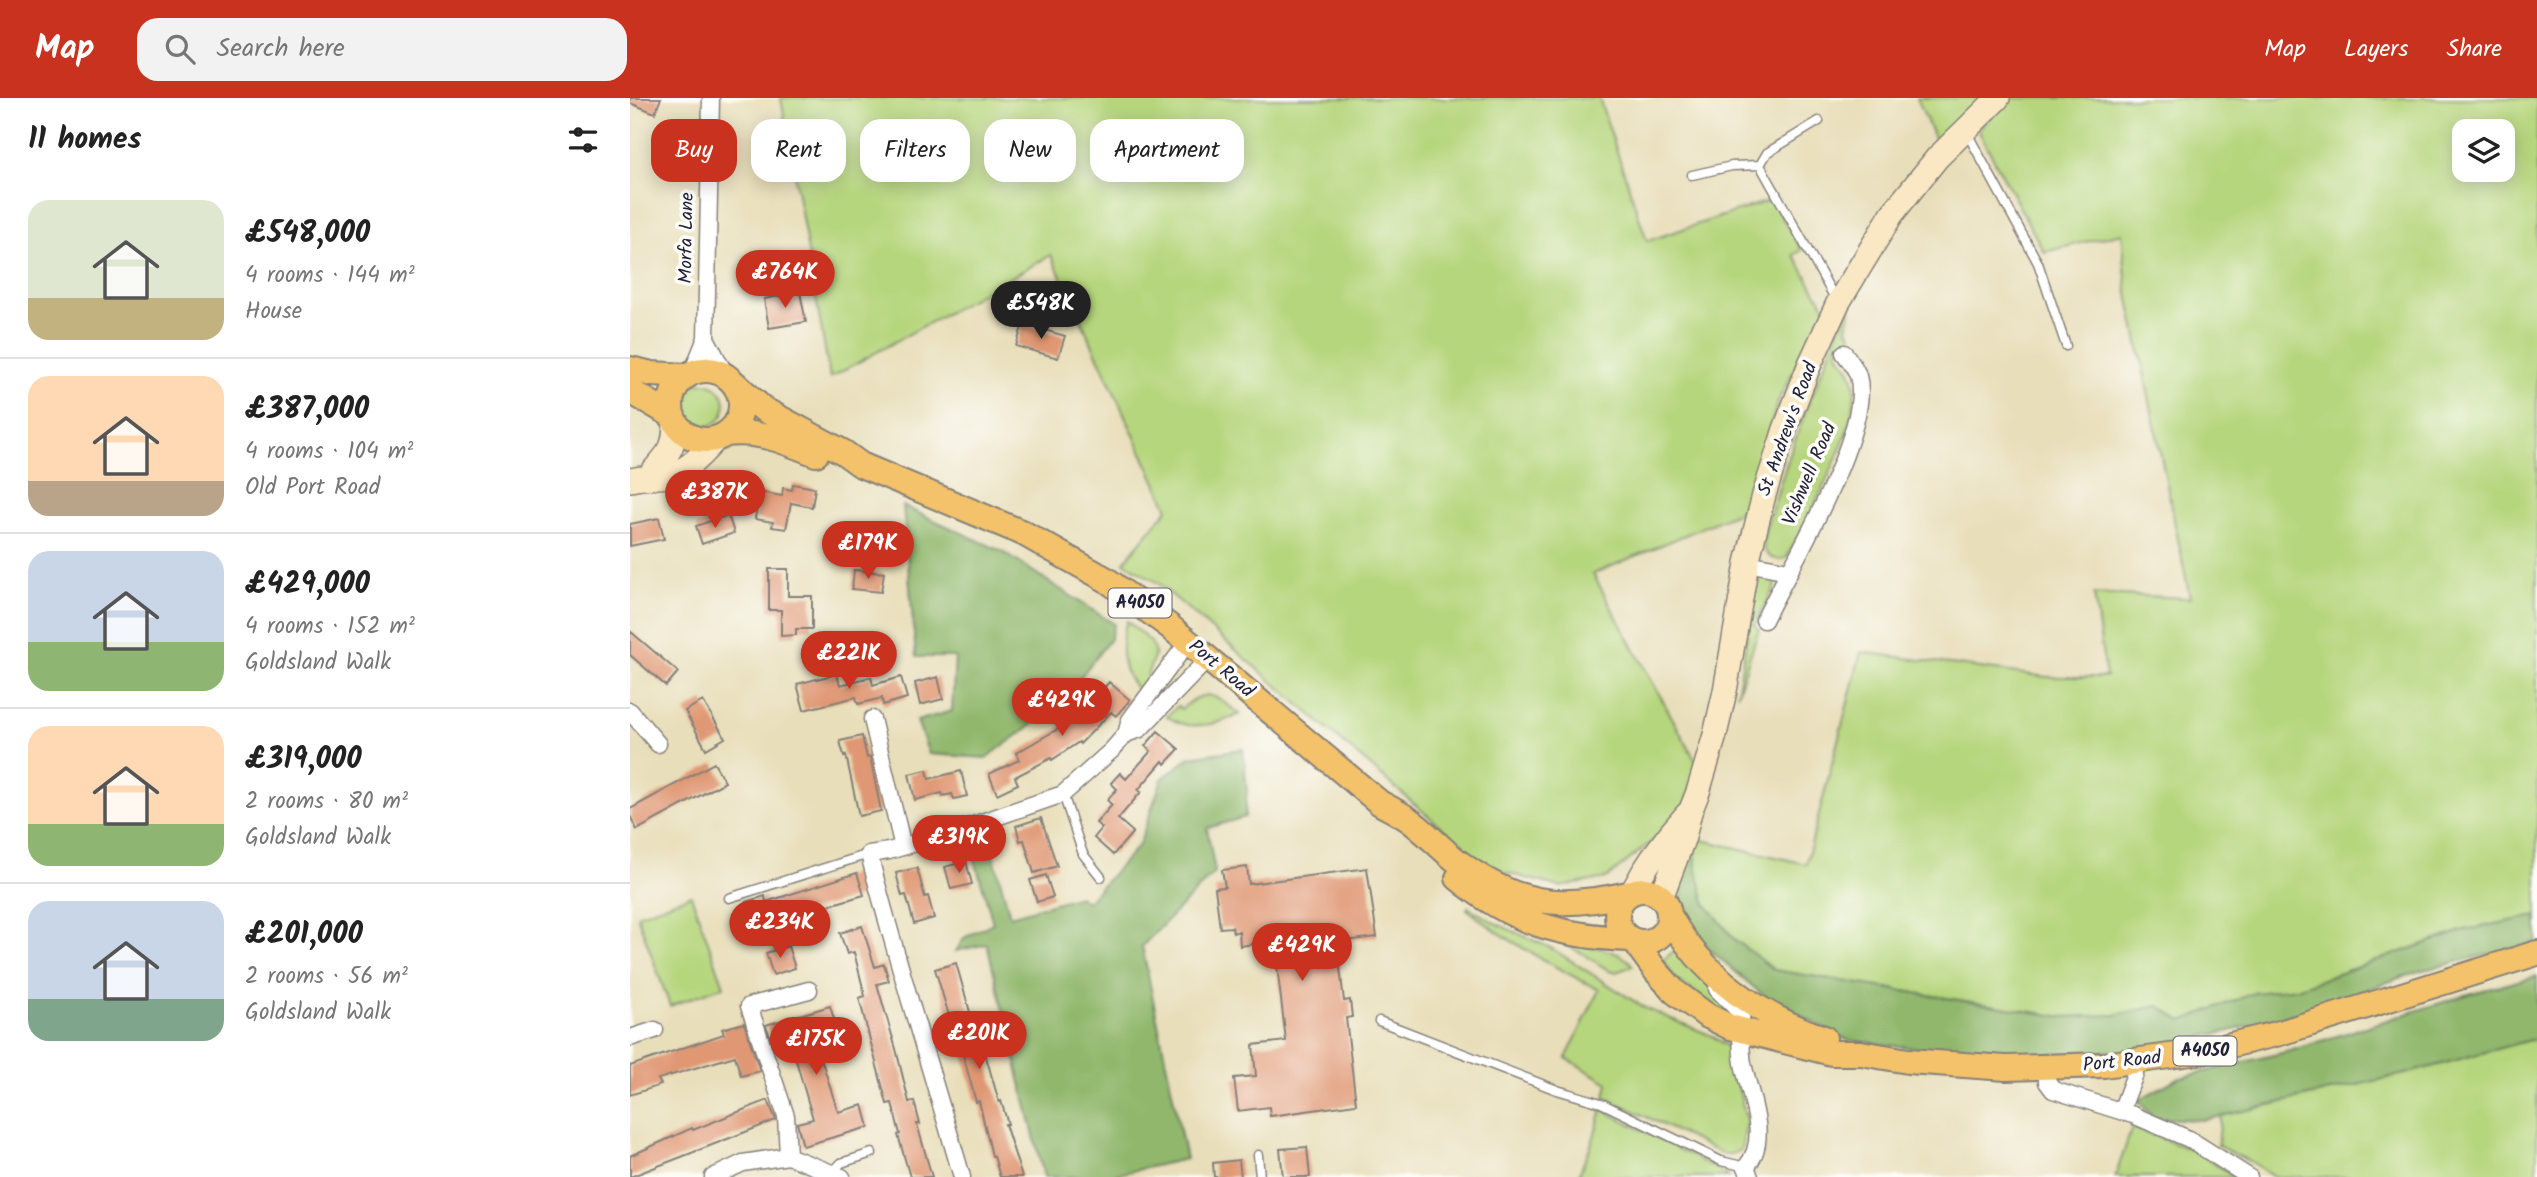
<!DOCTYPE html>
<meta charset="utf-8">
<style>
:root{--surface:#fff;--page:#f2f2f2;--text:#222;--muted:#767676;--line:#e0e0e0;--accent:#c8321e}
body{margin:0;font-family:Kalam,sans-serif;background:var(--page);color:var(--text);height:100vh;display:flex;flex-direction:column;font-size:26px;white-space:nowrap}
*{box-sizing:border-box;margin:0}
p{font-size:23px;color:var(--muted)}
.icon{flex:none;width:38px;height:38px;fill:none;stroke:currentColor;stroke-width:2;stroke-linecap:round;stroke-linejoin:round}
.map{position:relative;flex:1;overflow:hidden}
.details{display:flex;flex-direction:column;background:var(--surface);width:630px}
.details>*{flex:none}
.banner{position:absolute;left:21px;top:21px;width:665px;height:63px;display:flex;gap:14px}
.tools{position:absolute;left:1822px;top:21px;display:grid;gap:14px}
.tools a{display:grid;place-items:center;width:63px;height:63px;border-radius:14px;background:var(--surface);box-shadow:0 4px 18px #0003;font-size:35px}
.price{position:absolute;translate:-50% -60px;padding:0 16px;border-radius:24px;background:var(--accent);color:#fff;font-size:23px;line-height:46px;filter:drop-shadow(0 2px 4px #0008)}
.price::after{content:'';position:absolute;left:50%;top:42px;width:21px;height:16px;margin-left:-10px;background:inherit;clip-path:polygon(0 0,100% 0,50% 100%)}
.price.selected{background:#222;color:#fff}
ul{padding:0;list-style:none}
li{display:flex;align-items:center;gap:21px;height:175px;padding:0 28px}
li+li{border-top:2px solid var(--line)}
li span{display:grid;place-items:center;flex:none;width:196px;height:140px;border-radius:21px;color:#555}
li>.icon{margin-inline-start:auto}
span .icon{width:84px;height:84px;fill:#fffc;stroke-width:1}
li b{font-size:30px}
h2{display:flex;justify-content:space-between;align-items:center;height:84px;padding:0 28px;font-size:30px}
.tag{padding:0 24px;border-radius:21px;background:var(--surface);box-shadow:0 4px 18px #0003;font-size:24px;line-height:63px}
.tag.selected{background:var(--accent);color:#fff}
header{display:flex;align-items:center;gap:42px;box-sizing:border-box;height:98px;padding:0 35px;background:var(--accent);color:#fff}
header strong{font-size:33px}
nav{display:flex;gap:38px;margin-inline-start:auto;font-size:24px}
.search{width:490px;height:63px;background:var(--page);display:flex;align-items:center;gap:18px;box-sizing:border-box;padding:0 24px;border-radius:21px;color:var(--muted);font-size:26px}
main{display:flex;flex:1;min-height:0}
.map>svg:first-child{display:block}
.green{fill:#b6d67d;stroke:#6c7c5c;stroke-width:2;fill-rule:evenodd}
.forest{fill:#90b76c;stroke:#596c54;stroke-width:2}
.building{fill:#e09773}
.lines{fill:none;stroke-linecap:round;stroke-linejoin:round}
.lane-casing{stroke:#85807a;stroke-width:11}
.street-casing{stroke:#85807a;stroke-width:19}
.secondary-casing{stroke:#85807a;stroke-width:26}
.primary-casing{stroke:#85807a;stroke-width:28}
.lane{stroke:#fff;stroke-width:8}
.street{stroke:#fff;stroke-width:16}
.secondary{stroke:#fae7c3;stroke-width:23}
.primary{stroke:#f3c26a;stroke-width:24}
.labels{text-anchor:middle;dominant-baseline:central;stroke-width:7;stroke-linejoin:round;paint-order:stroke}
.shield{fill:#fdfcf7;stroke:#646373;stroke-width:2}
.shield-label{font-size:18px;font-weight:bold;fill:#22223b}
.street-label{font-size:19px;fill:#22223b;stroke:#fdfcf7}
</style>
<header>
<strong>Map</strong>
<div class="search"><svg class="icon" aria-label="search" viewBox="0 0 24 24"><circle cx="10" cy="10" r="6"/><path d="M15 15l6 6"/></svg>Search here</div>
<nav><a>Map</a><a>Layers</a><a>Share</a></nav>
</header>
<main>
<section class="details">
<h2>11 homes<svg class="icon" aria-label="filters" viewBox="0 0 24 24"><path d="M4 7h16M4 17h16"/><circle cx="9" cy="7" r="2"/><circle cx="15" cy="17" r="2"/></svg></h2>
<ul>
<li><span style="background:linear-gradient(#dfe7d0 70%,#c2b280 0)"><svg class="icon" aria-label="home" viewBox="0 0 24 24"><path d="M3 11l9-7 9 7M6 9v11h12V9"/></svg></span><div><b>£548,000</b><p>4 rooms · 144 m²</p><p>House</p></div></li>
<li><span style="background:linear-gradient(#ffd9b3 75%,#b9a48a 0)"><svg class="icon" aria-label="home" viewBox="0 0 24 24"><path d="M3 11l9-7 9 7M6 9v11h12V9"/></svg></span><div><b>£387,000</b><p>4 rooms · 104 m²</p><p>Old Port Road</p></div></li>
<li><span style="background:linear-gradient(#c9d6e8 65%,#8fb573 0)"><svg class="icon" aria-label="home" viewBox="0 0 24 24"><path d="M3 11l9-7 9 7M6 9v11h12V9"/></svg></span><div><b>£429,000</b><p>4 rooms · 152 m²</p><p>Goldsland Walk</p></div></li>
<li><span style="background:linear-gradient(#ffd9b3 70%,#8fb573 0)"><svg class="icon" aria-label="home" viewBox="0 0 24 24"><path d="M3 11l9-7 9 7M6 9v11h12V9"/></svg></span><div><b>£319,000</b><p>2 rooms · 80 m²</p><p>Goldsland Walk</p></div></li>
<li><span style="background:linear-gradient(#c9d6e8 70%,#7fa58c 0)"><svg class="icon" aria-label="home" viewBox="0 0 24 24"><path d="M3 11l9-7 9 7M6 9v11h12V9"/></svg></span><div><b>£201,000</b><p>2 rooms · 56 m²</p><p>Goldsland Walk</p></div></li>
</ul>
</section>
<div class="map">
<svg width="1907" height="1079" viewBox="0 0 1907 1079">
<rect width="100%" height="100%" fill="#fdfcf7"/>
<filter id="ink" filterUnits="userSpaceOnUse"><feTurbulence type="fractalNoise" baseFrequency=".0143" numOctaves="2"/><feDisplacementMap in="SourceGraphic" scale="14" xChannelSelector="R" yChannelSelector="G"/><feConvolveMatrix kernelMatrix="1 2 1 2 8 2 1 2 1" color-interpolation-filters="sRGB"/></filter>
<filter id="wash" filterUnits="userSpaceOnUse"><feTurbulence type="fractalNoise" baseFrequency=".00686" numOctaves="4" result="noise"/><feDisplacementMap in="SourceGraphic" scale="28" xChannelSelector="R" yChannelSelector="G"/><feGaussianBlur stdDeviation="1.57" result="paint"/><feColorMatrix in="noise" values="0 0 0 0 0 0 0 0 0 0 0 0 0 0 0 0 0 1.4 0 .05"/><feComposite in="paint" operator="in"/></filter>
<g filter="url(#wash)">
<rect width="100%" height="100%" fill="#e8deb9"/>
<path class="green" d="M151,0H969L1017,143L1141,102L1172,152L1164,157L1196,211L1148,303L1116,411L963,476L1067,665L1057,704L1027,739L977,780L930,789L874,774L847,760L528,485L494,464L538,411L421,157L200,280Z
M1287,0H1356L1307,47Z
M1379,0H1907V818L1835,832L1667,890L1624,895L1552,923L1529,908L1485,917L1434,919L1144,872L1104,841L1075,805L1066,768L1064,740L1176,766L1231,554L1417,579H1476L1464,496L1560,500L1497,191L1492,135L1414,154L1348,32ZM1834,33H1872V72H1834Z
M1222,202L1217,230L1225,243L1220,247L1217,244L1211,245L1207,254C1212,261 1219,269 1222,277C1238,318 1176,421 1157,459C1148,464 1139,461 1134,451C1132,435 1141,415 1146,399C1166,332 1194,267 1222,202Z
M51 307a22 22 0 1 1 44 0a22 22 0 1 1-44 0Z
M1130,477L1141,479L1145,485L1144,491L1124,527L1129,531L1107,597L1127,481Z
M497,523L521,544L525,556L517,577L520,579L510,594C490,575 488,548 497,523Z
M577,597L588,600L610,616C589,626 558,635 537,618L548,608L551,611L566,600Z
M61,797L94,888L40,908L7,817Z
M838,809L867,826L921,850L1015,910L1082,938L1098,949L1117,1025L1111,1052L1102,1056H1093L975,999L978,985L936,960L969,892C924,868 877,844 837,811Z
M923,841C942,845 993,850 1003,868L986,874H981L952,855Z
M1049,849L1102,914L1104,922L1046,881L1033,862Z
M1907,940V1079H1643L1625,1066L1588,1048L1591,1018L1775,976Z
M972,1011L1089,1072L1099,1079H948L963,1042Z
M1502,1030L1569,1054L1604,1079H1485Z"/>
<path class="forest" d="M273,408L371,453L484,526L480,541L427,609L356,660L299,656L287,623L322,613L325,559H286Z
M613,651L617,691L615,719L577,730L585,774L512,848L556,1061L475,1079H414L357,846L326,853L334,840L363,825L340,744L358,737L380,818L449,798L457,804L509,747L532,681L560,659Z
M1064,740L1066,768L1075,805L1104,841L1144,872L1434,919L1485,917L1529,908L1552,923L1624,895L1667,890L1835,832L1907,818V844L1786,874L1676,913L1596,934L1493,953L1414,956L1360,955L1331,948L1302,952L1217,942L1134,898L1079,851L1058,825L1051,804V768Z
M1907,878V940L1775,976L1574,1022L1523,1020L1508,1002L1548,980L1660,953L1842,895Z"/>
<g id="blocks">
<path class="building" d="M0,0H31L25,15L0,5Z
M170,194L176,224L139,230L134,201Z
M393,226L435,238L428,260L386,248Z
M163,386L185,390L182,409L161,405L156,431L142,429L143,424L125,421L129,394L152,398L153,390L162,392Z
M98,417L104,435L72,446L66,428Z
M29,420L34,441L0,448V426Z
M139,471H158V498H182V531H166V537L151,538V512H139Z
M224,472L254,475L251,494L222,491Z
M0,533L48,574L36,588L0,557Z
M207,576L210,587L241,579L243,587L271,579L277,600L253,607L252,600L228,606L226,599L174,612L167,586Z
M308,579L313,601L290,607L285,585Z
M479,584L500,602L486,618L481,614L450,646L449,644L422,662L421,660L385,679L388,686L367,696L359,676L389,662L386,655L433,628L450,610L454,614Z
M73,603L95,640L76,651L55,613Z
M528,633L549,651L535,666L533,663L508,692L511,694L488,721L503,734L483,757L464,740L472,730L466,725L482,707L477,702L487,691L481,685L490,675L496,681L521,653L515,648Z
M232,638L237,660L240,659L251,713L229,718L216,657L214,658L210,643Z
M84,665L95,684L7,732L0,718V711Z
M297,672L299,681L331,673L337,698L324,701L322,696L313,698L312,695L285,702L279,676Z
M411,720L427,768L404,775L394,742L390,743L386,728Z
M336,763L342,786L321,791L315,769Z
M617,769L619,786L737,770L747,839L707,844L714,903L720,902L722,919L716,920L726,1006L640,1018L639,1009L608,1013L604,980L626,978L623,947L656,943L644,843L610,848L609,833L603,835L602,829L590,830L585,790L595,789L592,772Z
M287,770L295,799L298,798L304,820L284,826L276,797L272,798L266,775Z
M227,775L234,797L179,813L185,830L152,840L146,822L122,829L115,804L135,798L136,804Z
M416,777L423,799L407,804L400,782Z
M232,828L245,869L254,866L259,883L247,886L266,951L279,1004L284,1003L290,1026H287L302,1079H280L268,1037L270,1036L262,1005L257,1006L229,900L235,898L224,854L217,856L210,835Z
M158,848L165,870L143,877L136,855Z
M326,865L342,921L345,920L369,1004L371,1003L378,1026H375L392,1079H370L364,1058H362L349,1003L346,1004L323,920L320,921L305,871Z
M200,908L207,931L184,938L208,1014L233,1007L239,1029L173,1048L167,1025L183,1021L161,945L144,950L136,927Z
M114,925L130,973L111,978L105,958L28,981L31,987L0,997V968L94,936L92,931Z
M138,1002L146,1022L0,1079V1058L62,1030L63,1032Z
M677,1049L680,1079H653L650,1051Z
M609,1062L611,1079H584L583,1065Z"/>
</g>
</g>
<g filter="url(#ink)">
<use href="#blocks" fill-opacity="0" stroke="#85807a" stroke-width="2"/>
<g class="lines">
<g class="lane-casing">
<path id="lane" d="M1337,35L1408,165L1436,248
M1130,67L1137,55L1189,23
M1062,77L1102,68L1130,67L1206,202
M433,696L453,756L471,779
M99,800L239,756
M749,923L927,992L971,1005L1091,1063L1116,1069
M628,1057L630,1079
M203,1074L211,1065L242,1055"/>
</g>
<g class="street-casing">
<path id="street" d="M76,240L97,280
M62,275L76,240L81,0
M1117,465L1158,473
M1134,522C1159,471 1244,330 1228,278C1226,270 1219,262 1214,255
M0,613L28,646
M242,621L273,749
M496,636L510,631L578,561
M1087,891L1111,915C1112,931 1110,949 1113,965C1119,997 1141,1041 1116,1069L1120,1079
M0,940L25,932
M1417,970V984L1423,992L1503,1017L1559,1041L1619,1079
M1491,1013L1505,976L1504,964
M158,1058L156,1018L119,908L179,892
M83,1079L113,1065L158,1058L212,1079
M332,1079C301,971 267,865 239,756L259,753L329,732L433,696L482,652L496,636L500,622L558,544"/>
</g>
<g class="secondary-casing">
<path id="secondary" d="M20,377C37,354 44,356 45,325
M0,382C13,379 17,380 28,379C52,379 71,358 85,342
M1002,794C1017,765 1035,740 1057,716
M1031,800L1054,739L1060,714L1068,694L1085,637L1095,593L1117,465L1134,397L1155,331L1179,268L1208,205L1262,116L1307,60L1368,0"/>
</g>
<g class="primary-casing">
<path id="primary" d="M0,271L22,276L57,278
M41 307a35 35 0 1 1 70 0a35 35 0 1 1-70 0Z
M103,284L133,311L213,354L231,367L393,435L477,482L539,528L750,705C759,710 769,715 778,721C795,733 810,750 827,763C886,807 928,812 998,796
M0,293L43,318
M96,336C129,332 156,344 186,356
M828,780C881,824 932,839 1000,841
M987 818a26 26 0 1 1 52 0a26 26 0 1 1-52 0Z
M1039,817C1071,877 1130,919 1194,940
M1005,844L1026,873L1045,894L1076,917L1100,929L1201,955H1231L1278,963L1376,970L1474,967L1576,953L1650,935L1907,855"/>
</g>
<use href="#lane" class="lane"/>
<use href="#street" class="street"/>
<use href="#secondary" class="secondary"/>
<use href="#primary" class="primary"/>
</g>
</g>
<g class="labels">
<g class="shield">
<rect x="478.5" y="490.5" width="63" height="29" rx="5"/>
<rect x="1543.5" y="938.5" width="63" height="29" rx="5"/>
</g>
<g class="shield-label">
<text x="510" y="505">A4050</text>
<text x="1575" y="953">A4050</text>
</g>
<g class="street-label">
<text transform="translate(57 140) rotate(-89)">Morfa Lane</text>
<text transform="translate(1158 331) rotate(-70)">St Andrew's Road</text>
<text transform="translate(1180 376) rotate(-67)">Vishwell Road</text>
<text transform="translate(591 571) rotate(40)">Port Road</text>
<text transform="translate(1492 964) rotate(-6)">Port Road</text>
</g>
</g>
</svg>
<div class="tools">
<a><svg class="icon" aria-label="layers" viewBox="0 0 24 24"><path d="M12 4l9 5-9 5-9-5zM3 14l9 5 9-5"/></svg></a>
</div>
<b class="price" style="left:155px;top:212px">£764K</b>
<b class="price selected" style="left:411px;top:243px">£548K</b>
<b class="price" style="left:85px;top:432px">£387K</b>
<b class="price" style="left:238px;top:483px">£179K</b>
<b class="price" style="left:219px;top:593px">£221K</b>
<b class="price" style="left:432px;top:640px">£429K</b>
<b class="price" style="left:329px;top:777px">£319K</b>
<b class="price" style="left:150px;top:862px">£234K</b>
<b class="price" style="left:672px;top:885px">£429K</b>
<b class="price" style="left:349px;top:973px">£201K</b>
<b class="price" style="left:186px;top:979px">£175K</b>
<div class="banner">
<a class="tag selected">Buy</a>
<a class="tag">Rent</a>
<a class="tag">Filters</a>
<a class="tag">New</a>
<a class="tag">Apartment</a>
</div>
</div>
</main>
